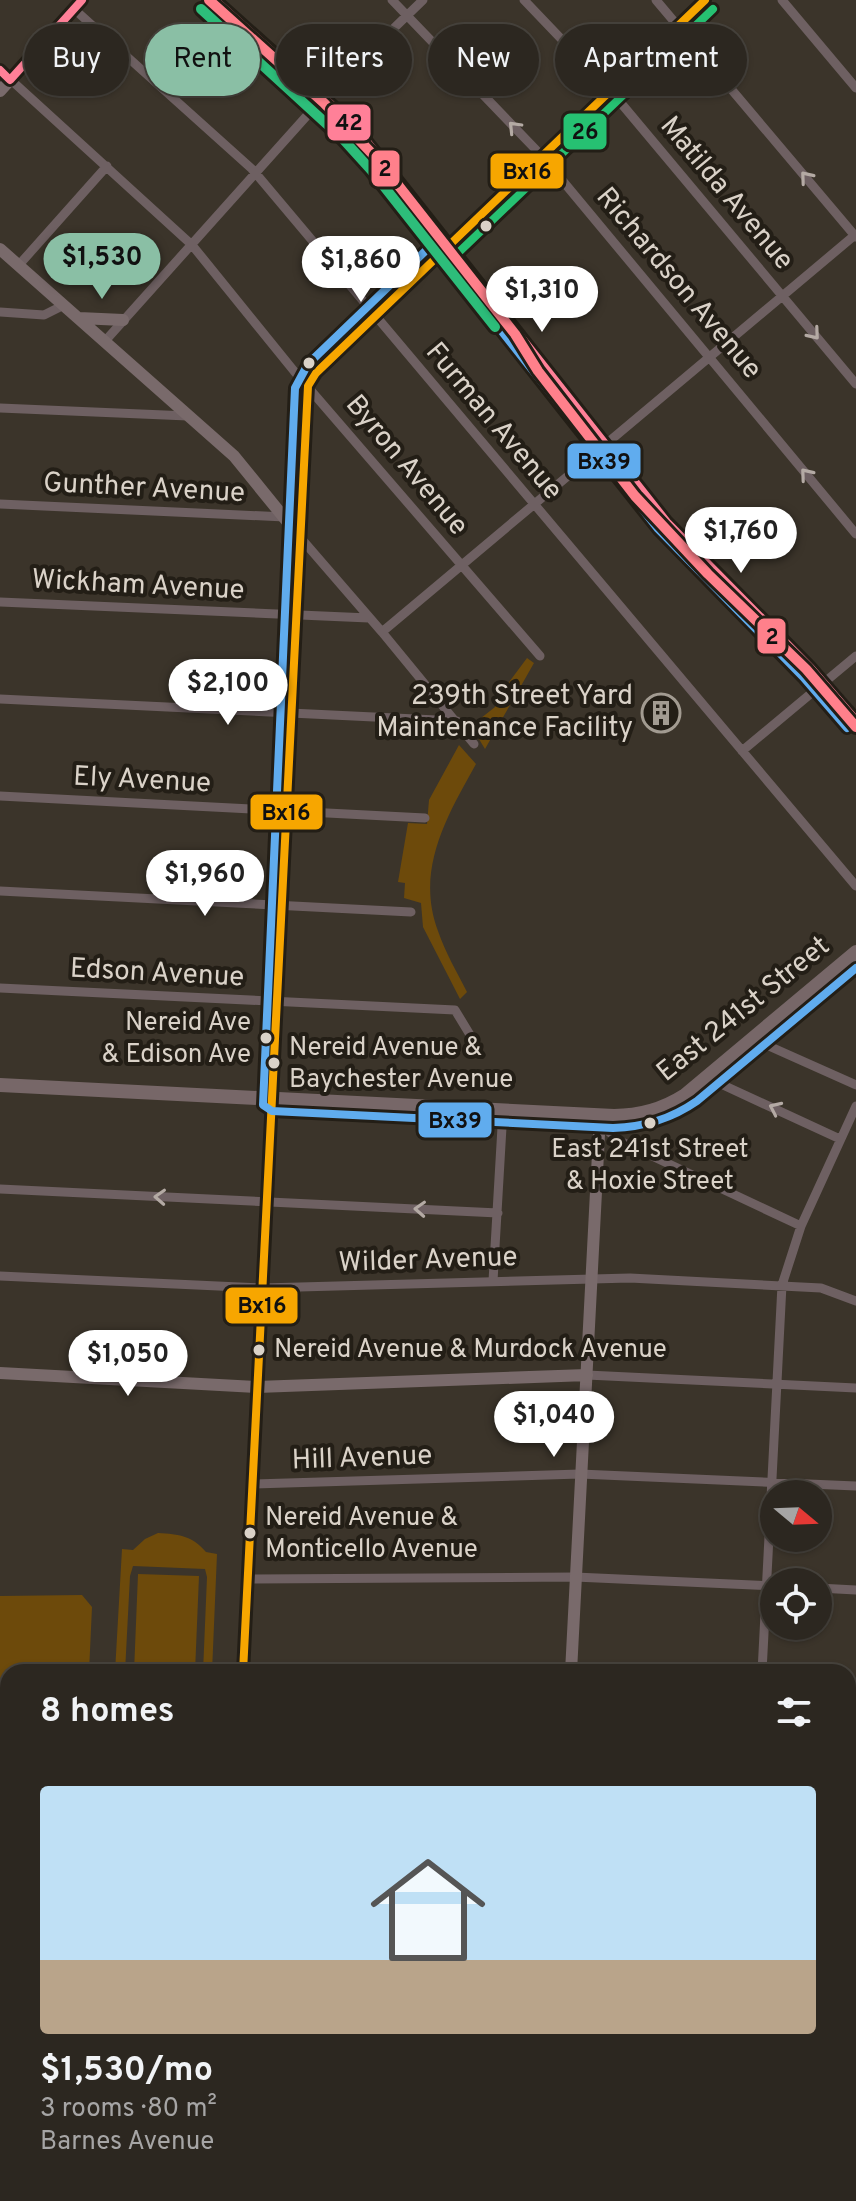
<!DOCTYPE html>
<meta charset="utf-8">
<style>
:root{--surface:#2c2720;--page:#38332d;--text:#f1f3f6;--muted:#a6a5a5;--line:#48443e;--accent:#8abfa5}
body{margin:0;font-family:Overpass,sans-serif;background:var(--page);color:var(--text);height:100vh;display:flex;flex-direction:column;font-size:30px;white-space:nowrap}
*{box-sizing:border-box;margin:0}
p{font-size:26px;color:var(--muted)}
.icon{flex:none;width:44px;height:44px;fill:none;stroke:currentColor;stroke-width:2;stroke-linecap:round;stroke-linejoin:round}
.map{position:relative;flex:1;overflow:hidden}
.drawer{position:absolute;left:0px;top:1664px;width:856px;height:538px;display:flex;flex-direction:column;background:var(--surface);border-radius:24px 24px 0 0;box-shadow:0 2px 6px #0004,0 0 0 2px var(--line)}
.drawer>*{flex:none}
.top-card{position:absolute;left:24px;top:24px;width:808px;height:72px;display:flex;gap:16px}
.needle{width:52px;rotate:109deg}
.fabs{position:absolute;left:760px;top:1480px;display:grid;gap:16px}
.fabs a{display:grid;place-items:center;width:72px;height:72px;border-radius:50%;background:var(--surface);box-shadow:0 2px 6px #0004,0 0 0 2px var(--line);font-size:40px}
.price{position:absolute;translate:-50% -68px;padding:0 18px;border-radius:28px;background:#fff;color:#222;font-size:26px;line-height:52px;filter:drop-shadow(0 2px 4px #0008)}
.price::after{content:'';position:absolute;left:50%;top:48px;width:24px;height:18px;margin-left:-12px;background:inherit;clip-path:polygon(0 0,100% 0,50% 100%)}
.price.selected{background:var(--accent);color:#111}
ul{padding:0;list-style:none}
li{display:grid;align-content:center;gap:16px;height:424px;padding:0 40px}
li+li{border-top:2px solid var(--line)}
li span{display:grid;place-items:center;height:248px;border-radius:8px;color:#555}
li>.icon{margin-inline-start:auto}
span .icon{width:144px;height:144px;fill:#fffc;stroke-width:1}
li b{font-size:34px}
h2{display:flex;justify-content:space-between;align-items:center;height:96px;padding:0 40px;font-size:34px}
.tag{padding:0 28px;border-radius:36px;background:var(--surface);box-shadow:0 2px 6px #0004,0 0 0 2px var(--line);font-size:28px;line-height:72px}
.tag.selected{background:var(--accent);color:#111}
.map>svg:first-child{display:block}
.green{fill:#6d4a0b}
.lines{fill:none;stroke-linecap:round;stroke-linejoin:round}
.street{stroke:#6e6062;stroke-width:9}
.secondary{stroke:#796a6b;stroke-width:12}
.primary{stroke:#776768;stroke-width:14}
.rail{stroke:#756b69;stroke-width:2;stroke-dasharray:12 6;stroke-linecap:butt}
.bus-1-casing{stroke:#231e16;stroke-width:14}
.bus-2-casing{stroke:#231e16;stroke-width:14}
.bus-3-casing{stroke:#231e16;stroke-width:14}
.bus-4-casing{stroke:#231e16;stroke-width:14}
.bus-1{stroke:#f7a600;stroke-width:8}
.bus-2{stroke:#60acee;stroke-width:8}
.bus-3{stroke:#ff8098;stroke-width:8}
.bus-4{stroke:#26c172;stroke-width:8}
.metro-1-casing{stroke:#231e16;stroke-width:16}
.metro-2-casing{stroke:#231e16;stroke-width:16}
.metro-1{stroke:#ff808b;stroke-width:10}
.metro-2{stroke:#2dbd7a;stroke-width:10}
.oneway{stroke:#b4aaa4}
.bus-dot{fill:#dad2c8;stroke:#231e16;stroke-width:3}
.labels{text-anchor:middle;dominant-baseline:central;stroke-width:8;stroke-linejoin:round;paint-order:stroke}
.bus-label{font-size:26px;fill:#dad2c8;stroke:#231e16;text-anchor:start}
.street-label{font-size:28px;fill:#dad2c8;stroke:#231e16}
.poi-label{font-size:28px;fill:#dad2c8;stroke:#231e16;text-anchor:end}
.line-badge{stroke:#231e16;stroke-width:3}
.pale-badge-label{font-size:22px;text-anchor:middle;font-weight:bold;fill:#111}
</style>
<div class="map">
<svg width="856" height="2201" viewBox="0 0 856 2201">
<rect width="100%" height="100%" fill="#3b342a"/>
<path class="green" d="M527,658L534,663L485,749L471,726L495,707L498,697Z
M459,745L476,764C447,816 415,870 438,931C445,952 457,972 467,992L460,999L423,927L421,903L404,898L405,883L398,882L408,823L427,824L429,800Z
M158,1533C179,1534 193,1536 206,1552L217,1554L212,1672H203L207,1577L205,1569L133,1566L130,1576L125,1672H115L122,1549L133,1550L145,1539Z
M138,1574L199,1576L195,1672H134Z
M82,1595L92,1607L89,1672H8V1752L0,1747V1596Z"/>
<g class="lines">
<path class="street" d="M392,0L542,156L856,534
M524,0L610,90L856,384
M656,0L856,237
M782,0L856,88
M74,9L252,169L856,886
M0,70L192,245L294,371L540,656
M18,266L107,166
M0,312L44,315L64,305
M106,340L329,91L423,0
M0,408L188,416
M0,504L285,517
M299,536L382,632L474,744
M0,602L369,618
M382,632L855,235
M0,699L457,721
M742,751L856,656
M0,796L425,818
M0,891L411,912
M0,988L455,1010L475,1043
M757,1035L771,1047L856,1085
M711,1074L723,1085L840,1139
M601,1118L607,1130L618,1140L801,1226
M0,1189L498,1213
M0,1276L263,1288L630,1278L821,1288L856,1301
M493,1281L503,1110
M587,1375L856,1388
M252,1484L580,1474L856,1486
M248,1579L575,1577L774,1586
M818,1588L856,1590
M762,1672L782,1285L801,1226L856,1106
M848,1693H856
M0,1857H8
M848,1896L856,1897
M0,1960H8
M848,2000H856
M0,2062H8
M0,2166H8
M591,2194L724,2201
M214,2201V2194
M541,2201L542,2194"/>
<path class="secondary" d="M215,0L332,105L365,139L667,522C727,591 800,648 856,720
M0,91L82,0
M0,249L234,456L299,536
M79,318L123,320
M0,1373L257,1387L587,1375
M243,1672L308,386L316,373L705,0
M571,1672L600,1115
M0,1775L8,1779
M848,1795H856"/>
<path class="primary" d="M0,1085L614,1116C639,1116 662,1110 684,1096L856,952"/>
<path class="rail" d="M216,0L323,96L367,140C470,266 565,397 669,521C721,583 784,636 834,700"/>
<g class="bus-1-casing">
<path id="bus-1" d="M243,1672L308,386L316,373L705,0"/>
</g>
<g class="bus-2-casing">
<path id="bus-2" d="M207,9L324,114L356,147L658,529L803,677L847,728
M441,236L308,364L295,388L263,1105L272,1111L613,1128C645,1127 671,1119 697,1101L856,968"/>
</g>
<g class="bus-3-casing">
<path id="bus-3" d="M215,0L332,105L365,139L667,522L811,668L856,720
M0,70L10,80L82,0"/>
</g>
<g class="bus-4-casing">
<path id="bus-4" d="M457,254L713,9"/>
</g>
<use href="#bus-1" class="bus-1"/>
<use href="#bus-2" class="bus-2"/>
<use href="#bus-3" class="bus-3"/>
<use href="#bus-4" class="bus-4"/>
<g class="metro-1-casing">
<path id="metro-1" d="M209,0L324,103L380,162L515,334L538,371L635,496L708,574L806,669L856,727"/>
</g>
<g class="metro-2-casing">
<path id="metro-2" d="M201,9L342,138L371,170L495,327"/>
</g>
<use href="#metro-1" class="metro-1"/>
<use href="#metro-2" class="metro-2"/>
</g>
<defs><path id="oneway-chevron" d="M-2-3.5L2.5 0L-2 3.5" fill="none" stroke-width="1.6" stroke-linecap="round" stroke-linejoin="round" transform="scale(2)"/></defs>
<g class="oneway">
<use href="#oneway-chevron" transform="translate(514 127) rotate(-134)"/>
<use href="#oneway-chevron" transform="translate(806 177) rotate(-130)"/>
<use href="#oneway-chevron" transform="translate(814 334) rotate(50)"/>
<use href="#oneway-chevron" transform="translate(806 474) rotate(-130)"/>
<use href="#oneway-chevron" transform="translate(775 1108) rotate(-155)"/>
<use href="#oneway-chevron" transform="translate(160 1197) rotate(-177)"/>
<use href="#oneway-chevron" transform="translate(420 1209) rotate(-177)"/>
</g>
<defs>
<g id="building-ring" transform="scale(2)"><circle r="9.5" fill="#231e16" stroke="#a29b91" stroke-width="1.5"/><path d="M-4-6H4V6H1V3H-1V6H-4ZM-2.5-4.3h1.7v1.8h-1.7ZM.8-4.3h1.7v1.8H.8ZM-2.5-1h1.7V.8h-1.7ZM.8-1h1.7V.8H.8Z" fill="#a29b91"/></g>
</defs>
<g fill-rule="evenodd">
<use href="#building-ring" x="661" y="713"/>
</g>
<g class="bus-dot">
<circle cx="486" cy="226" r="7"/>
<circle cx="309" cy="363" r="7"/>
<circle cx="266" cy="1038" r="7"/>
<circle cx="274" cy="1063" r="7"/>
<circle cx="650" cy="1123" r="7"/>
<circle cx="259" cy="1350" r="7"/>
<circle cx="250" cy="1533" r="7"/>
</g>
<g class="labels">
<g class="bus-label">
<text x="251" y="1023" text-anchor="end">Nereid Ave<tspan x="251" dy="32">&amp; Edison Ave</tspan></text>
<text x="289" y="1048">Nereid Avenue &amp;<tspan x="289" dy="32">Baychester Avenue</tspan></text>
<text x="650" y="1150" text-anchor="middle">East 241st Street<tspan x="650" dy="32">&amp; Hoxie Street</tspan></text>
<text x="274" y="1350">Nereid Avenue &amp; Murdock Avenue</text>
<text x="265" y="1518">Nereid Avenue &amp;<tspan x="265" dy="32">Monticello Avenue</tspan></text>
</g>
<g class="street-label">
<text transform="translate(726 194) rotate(50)">Matilda Avenue</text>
<text transform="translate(678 284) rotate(50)">Richardson Avenue</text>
<text transform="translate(493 422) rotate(50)">Furman Avenue</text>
<text transform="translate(406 466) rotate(50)">Byron Avenue</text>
<text transform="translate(144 489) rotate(3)">Gunther Avenue</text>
<text transform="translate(138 586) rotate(3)">Wickham Avenue</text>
<text transform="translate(142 781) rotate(3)">Ely Avenue</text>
<text transform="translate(157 974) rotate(3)">Edson Avenue</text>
<text transform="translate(744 1010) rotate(-39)">East 241st Street</text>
<text transform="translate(428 1261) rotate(-2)">Wilder Avenue</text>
<text transform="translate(362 1459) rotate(-2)">Hill Avenue</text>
</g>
<g class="poi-label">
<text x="633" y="697">239th Street Yard<tspan x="633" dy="32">Maintenance Facility</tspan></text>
</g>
</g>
<g class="line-badge">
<rect x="326" y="103" width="46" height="39" rx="8" fill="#ff8098"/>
<rect x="562" y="112" width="46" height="39" rx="8" fill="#26c172"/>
<rect x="370" y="149" width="31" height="39" rx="8" fill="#ff808b"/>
<rect x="489" y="152" width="76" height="38" rx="8" fill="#f7a600"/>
<rect x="566" y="442" width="76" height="38" rx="8" fill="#60acee"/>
<rect x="756" y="617" width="31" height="38" rx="8" fill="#ff808b"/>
<rect x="249" y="793" width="75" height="38" rx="8" fill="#f7a600"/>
<rect x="417" y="1101" width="76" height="38" rx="8" fill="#60acee"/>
<rect x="224" y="1286" width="75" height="39" rx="8" fill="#f7a600"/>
</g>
<g class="pale-badge-label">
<text x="349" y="130">42</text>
<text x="585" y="139">26</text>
<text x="385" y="176">2</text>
<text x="527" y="179">Bx16</text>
<text x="604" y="469">Bx39</text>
<text x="772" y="644">2</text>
<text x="286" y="820">Bx16</text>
<text x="455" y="1128">Bx39</text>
<text x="262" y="1313">Bx16</text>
</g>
</svg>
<div class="fabs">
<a><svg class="needle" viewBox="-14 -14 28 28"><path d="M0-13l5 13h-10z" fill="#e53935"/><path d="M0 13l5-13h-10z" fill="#a6a5a5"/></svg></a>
<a><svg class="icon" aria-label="locate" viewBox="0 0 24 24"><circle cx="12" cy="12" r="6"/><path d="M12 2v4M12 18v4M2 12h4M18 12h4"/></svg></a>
</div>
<b class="price selected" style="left:102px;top:301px">$1,530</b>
<b class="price" style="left:361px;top:304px">$1,860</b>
<b class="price" style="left:542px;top:334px">$1,310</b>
<b class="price" style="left:741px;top:575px">$1,760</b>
<b class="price" style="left:228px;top:727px">$2,100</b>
<b class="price" style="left:205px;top:918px">$1,960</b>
<b class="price" style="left:128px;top:1398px">$1,050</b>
<b class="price" style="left:554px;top:1459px">$1,040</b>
<div class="top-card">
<a class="tag">Buy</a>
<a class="tag selected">Rent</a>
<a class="tag">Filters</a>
<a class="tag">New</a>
<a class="tag">Apartment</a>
</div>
<section class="drawer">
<h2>8 homes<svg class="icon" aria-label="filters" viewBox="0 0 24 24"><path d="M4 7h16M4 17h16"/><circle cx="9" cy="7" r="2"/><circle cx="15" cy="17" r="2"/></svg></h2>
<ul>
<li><span style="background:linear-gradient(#bfe0f5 70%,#b9a48a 0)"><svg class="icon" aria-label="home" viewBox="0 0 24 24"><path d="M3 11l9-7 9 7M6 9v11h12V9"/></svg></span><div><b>$1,530/mo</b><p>3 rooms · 80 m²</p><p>Barnes Avenue</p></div></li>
</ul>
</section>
</div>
